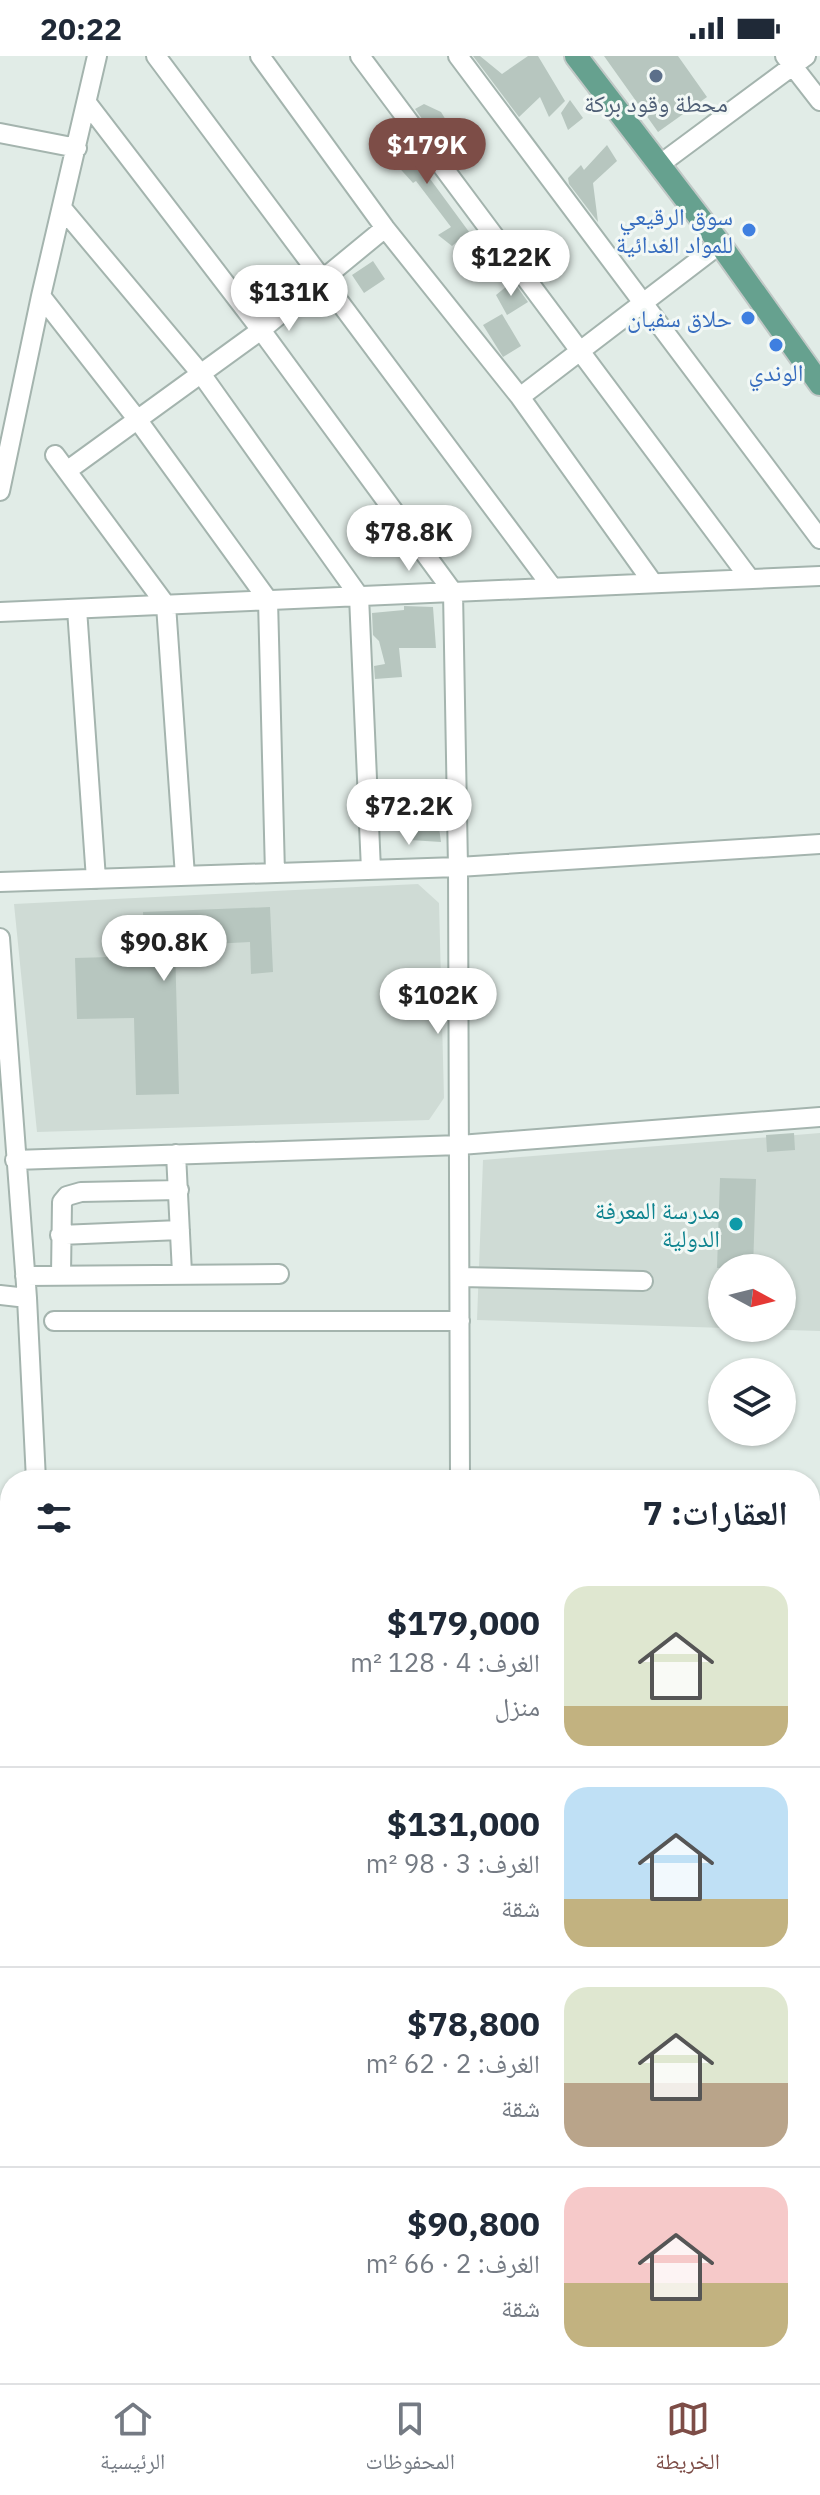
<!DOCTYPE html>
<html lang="ar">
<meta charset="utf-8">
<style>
:root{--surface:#fff;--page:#f6f6f7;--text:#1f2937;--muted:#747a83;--line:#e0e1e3;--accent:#7d4d47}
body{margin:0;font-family:"IBM Plex Sans","Noto Naskh Arabic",sans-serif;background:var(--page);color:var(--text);direction:rtl;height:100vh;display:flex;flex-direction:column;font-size:30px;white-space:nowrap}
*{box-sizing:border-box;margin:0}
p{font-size:26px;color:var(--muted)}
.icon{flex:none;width:44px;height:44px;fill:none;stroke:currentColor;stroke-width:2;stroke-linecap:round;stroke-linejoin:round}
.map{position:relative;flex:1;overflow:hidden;direction:ltr}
.panel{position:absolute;left:0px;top:1414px;width:820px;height:914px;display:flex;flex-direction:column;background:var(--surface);border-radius:32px 32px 0 0;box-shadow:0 2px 6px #0004;direction:rtl}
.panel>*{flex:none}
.needle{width:52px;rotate:97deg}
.controls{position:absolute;left:708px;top:1198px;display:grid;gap:16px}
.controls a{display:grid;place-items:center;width:88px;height:88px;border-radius:50%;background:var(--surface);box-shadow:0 2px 6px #0004;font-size:40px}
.price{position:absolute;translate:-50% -68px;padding:0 18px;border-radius:28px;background:#fff;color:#222;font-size:26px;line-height:52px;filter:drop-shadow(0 2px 4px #0008)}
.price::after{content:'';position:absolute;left:50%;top:48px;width:24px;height:18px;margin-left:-12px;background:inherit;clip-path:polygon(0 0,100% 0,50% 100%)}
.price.active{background:var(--accent);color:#fff}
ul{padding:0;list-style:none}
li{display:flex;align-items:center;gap:24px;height:200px;padding:0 32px}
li+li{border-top:2px solid var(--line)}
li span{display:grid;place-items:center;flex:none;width:224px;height:160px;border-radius:24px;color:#555}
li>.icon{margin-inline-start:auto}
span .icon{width:96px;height:96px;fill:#fffc;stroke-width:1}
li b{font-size:34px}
h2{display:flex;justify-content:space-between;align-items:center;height:96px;padding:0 32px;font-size:34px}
.status{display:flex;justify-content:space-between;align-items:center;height:56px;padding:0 40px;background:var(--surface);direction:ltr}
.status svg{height:22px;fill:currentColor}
.dock{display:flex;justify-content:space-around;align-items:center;height:112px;border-top:2px solid var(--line);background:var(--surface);font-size:22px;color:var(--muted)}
.dock a{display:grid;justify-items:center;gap:4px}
.dock .active{color:var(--accent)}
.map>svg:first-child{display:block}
.built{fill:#cfdbd5;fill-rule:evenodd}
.building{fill:#b7c6bf}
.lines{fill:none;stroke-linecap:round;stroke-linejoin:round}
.minor-casing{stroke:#a4b4ae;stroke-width:22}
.major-casing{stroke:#c1c8c6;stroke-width:26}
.minor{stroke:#fff;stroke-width:18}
.major{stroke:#66a18f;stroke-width:22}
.service-dot{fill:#5c6f8a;stroke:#f2f8f5;stroke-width:3}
.shop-dot{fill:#3f7fe0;stroke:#f2f8f5;stroke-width:3}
.culture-dot{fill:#0f9aa8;stroke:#f2f8f5;stroke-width:3}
.labels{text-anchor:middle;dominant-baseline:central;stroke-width:6;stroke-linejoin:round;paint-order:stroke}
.service-label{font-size:24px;fill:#4e5e75;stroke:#f2f8f5}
.shop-label{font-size:24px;fill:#366cbe;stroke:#f2f8f5;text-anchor:end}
.culture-label{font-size:24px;fill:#0d838f;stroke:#f2f8f5;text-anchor:end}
</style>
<div class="status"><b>20:22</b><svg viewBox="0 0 49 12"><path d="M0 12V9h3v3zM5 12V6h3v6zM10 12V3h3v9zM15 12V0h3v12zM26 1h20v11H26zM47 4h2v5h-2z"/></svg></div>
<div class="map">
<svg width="820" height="2327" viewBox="0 0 820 2327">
<rect width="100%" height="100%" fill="#e1ece7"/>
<path class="built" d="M418,828L439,847L444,1042L429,1064L37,1076L14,848Z
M820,1077V1275L477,1264L483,1104ZM722,1212H782V1272H722Z
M465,2318H630L625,2327H464Z"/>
<path class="building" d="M473,0H480L502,18L528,0H538L565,45L549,61L540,41L519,61Z
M604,0H678L707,41L658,76Z
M570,44L583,62L568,74L561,57Z
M424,48L441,56L457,82L441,89L415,53Z
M394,66L419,99L414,101L475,184L466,191L460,183L452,190L438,179L451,171L416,125L413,127L393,105L402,97L381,76Z
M607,89L617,105L593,127L598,166L569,128L568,122L581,109L584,114Z
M373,205L385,223L364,237L352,219Z
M513,225L528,246L507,259L496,239Z
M502,258L521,290L503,301L483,269Z
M404,550L433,551L436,592H399L402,621L375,623L374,610L385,608L379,585L373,579L372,557L404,554Z
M437,757L441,786L410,784L409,758Z
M270,851L273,916L251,918L250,886L175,890L179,1038L136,1039L134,962L77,963L75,902L145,900L143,856Z
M794,1077L795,1094L767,1096L766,1079Z
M720,1122L756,1123L753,1212H717Z"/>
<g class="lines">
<g class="minor-casing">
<path id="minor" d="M156,0L552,531
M260,0L385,172L520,341L653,527
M360,0L750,523
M458,0L820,483
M785,0L820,45
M87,47L261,274L453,536L458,811L460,1424
M0,77L77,92
M659,109L806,0
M62,152L202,319L359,540L371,814
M41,240L137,363L268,544L275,817
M520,341L720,188
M55,399L166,549L185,820
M68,414L261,274L385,172
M0,435L41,240L97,0
M77,553L96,823
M0,556L820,520
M0,826L458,811L820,788
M0,882L27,1242L36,1424
M176,1098L182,1217
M15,1104L460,1089L820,1061
M60,1179L180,1174
M61,1219L62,1146L67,1140L81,1136L179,1134
M25,1220L279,1218
M460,1221L643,1225
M0,1239L27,1242
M54,1265H460
M810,1513L820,1514
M0,1601L10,1602
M810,1817H820
M0,1899H10
M810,1969H820
M0,2004L10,2005
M0,2092L10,2093
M810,2116L820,2120
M0,2306L10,2307
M109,2318L191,2327"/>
</g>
<g class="major-casing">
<path id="major" d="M576,0L720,188L820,328
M810,1943L820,1878
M810,2017L820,1994
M648,2327L652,2318
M674,2327L678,2318"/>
</g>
<use href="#minor" class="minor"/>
<use href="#major" class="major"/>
</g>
<circle class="service-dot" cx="656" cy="20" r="8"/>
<g class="shop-dot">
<circle cx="749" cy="174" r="8"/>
<circle cx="748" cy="262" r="8"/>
<circle cx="776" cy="289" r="8"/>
</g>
<circle class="culture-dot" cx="736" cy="1168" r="8"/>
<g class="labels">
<g class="service-label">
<text x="656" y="47">محطة وقود بركة</text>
</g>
<g class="shop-label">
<text x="733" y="160">سوق الرقيعي<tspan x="733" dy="28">للمواد الغدائية</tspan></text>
<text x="732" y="262">حلاق سفيان</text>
<text x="776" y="316" text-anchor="middle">الوندي</text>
</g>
<g class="culture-label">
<text x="720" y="1154">مدرسة المعرفة<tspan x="720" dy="28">الدولية</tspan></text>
</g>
</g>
</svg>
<div class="controls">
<a><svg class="needle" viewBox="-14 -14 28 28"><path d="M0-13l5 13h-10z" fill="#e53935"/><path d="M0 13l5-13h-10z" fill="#747a83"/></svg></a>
<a><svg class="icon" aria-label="layers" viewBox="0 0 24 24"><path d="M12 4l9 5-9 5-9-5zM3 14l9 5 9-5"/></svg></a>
</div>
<b class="price active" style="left:427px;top:130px">$179K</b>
<b class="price" style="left:511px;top:242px">$122K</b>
<b class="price" style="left:289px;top:277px">$131K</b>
<b class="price" style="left:409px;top:517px">$78.8K</b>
<b class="price" style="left:409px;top:791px">$72.2K</b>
<b class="price" style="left:164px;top:927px">$90.8K</b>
<b class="price" style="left:438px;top:980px">$102K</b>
<section class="panel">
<h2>العقارات: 7<svg class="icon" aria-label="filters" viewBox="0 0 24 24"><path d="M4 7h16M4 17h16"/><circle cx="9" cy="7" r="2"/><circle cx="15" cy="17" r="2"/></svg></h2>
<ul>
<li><span style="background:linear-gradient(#dfe7d0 75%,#c2b280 0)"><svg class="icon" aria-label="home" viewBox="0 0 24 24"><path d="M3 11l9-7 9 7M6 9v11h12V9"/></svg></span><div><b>$179,000</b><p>الغرف: 4 · 128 m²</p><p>منزل</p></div></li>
<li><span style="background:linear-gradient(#bfe0f5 70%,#c2b280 0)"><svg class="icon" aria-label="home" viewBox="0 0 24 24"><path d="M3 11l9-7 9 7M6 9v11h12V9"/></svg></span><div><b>$131,000</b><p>الغرف: 3 · 98 m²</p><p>شقة</p></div></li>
<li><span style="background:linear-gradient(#dfe7d0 60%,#b9a48a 0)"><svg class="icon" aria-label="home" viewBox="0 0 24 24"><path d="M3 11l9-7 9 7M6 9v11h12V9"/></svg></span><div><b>$78,800</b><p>الغرف: 2 · 62 m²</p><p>شقة</p></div></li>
<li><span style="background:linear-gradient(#f6c9c9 60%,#c2b280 0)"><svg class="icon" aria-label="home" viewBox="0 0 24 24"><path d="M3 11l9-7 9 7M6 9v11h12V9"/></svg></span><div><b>$90,800</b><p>الغرف: 2 · 66 m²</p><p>شقة</p></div></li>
</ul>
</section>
</div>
<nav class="dock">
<a class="active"><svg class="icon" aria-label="map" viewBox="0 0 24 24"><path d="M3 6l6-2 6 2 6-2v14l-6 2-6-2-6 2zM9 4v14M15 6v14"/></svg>الخريطة</a>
<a><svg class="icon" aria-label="saved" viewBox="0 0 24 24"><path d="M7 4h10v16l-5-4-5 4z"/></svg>المحفوظات</a>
<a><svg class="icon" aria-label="home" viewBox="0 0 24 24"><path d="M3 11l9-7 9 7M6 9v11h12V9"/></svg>الرئيسية</a>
</nav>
